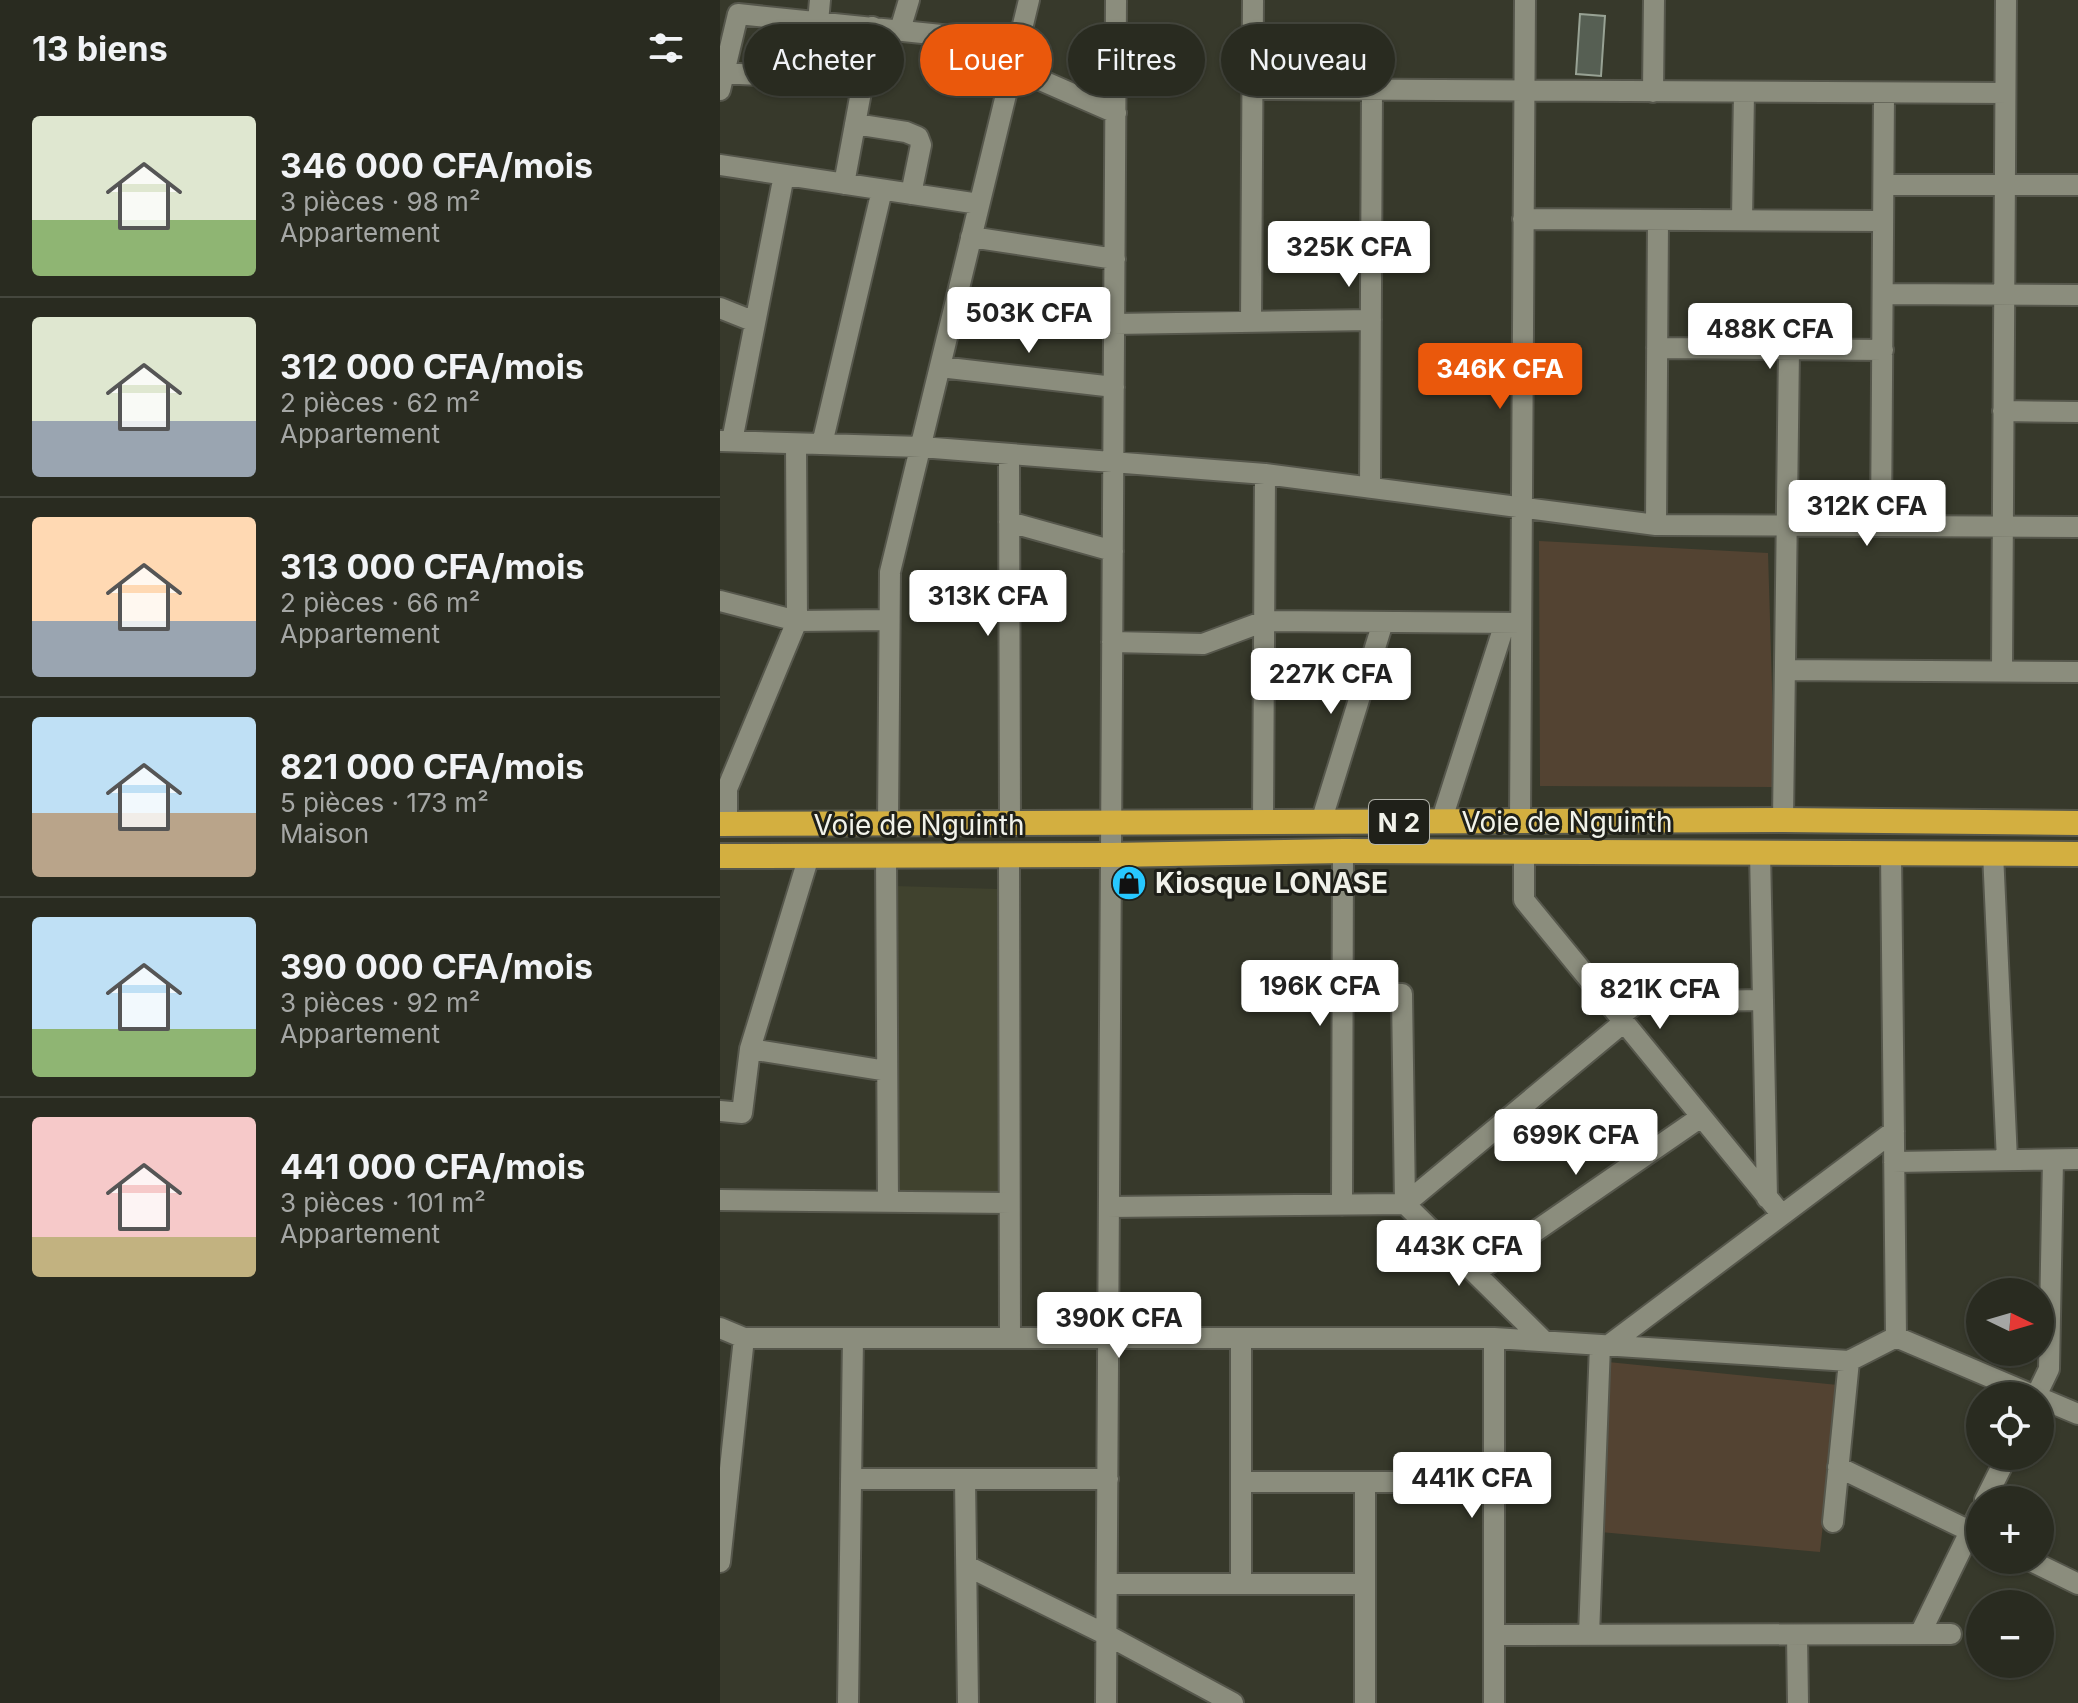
<!DOCTYPE html>
<html lang="fr">
<meta charset="utf-8">
<style>
:root{--surface:#292b20;--page:#35372d;--text:#f1f3f6;--muted:#a5a7a5;--line:#45473e;--accent:#ea580c}
body{margin:0;font-family:Inter,sans-serif;background:var(--page);color:var(--text);height:100vh;display:flex;flex-direction:column;font-size:30px;white-space:nowrap}
*{box-sizing:border-box;margin:0}
p{font-size:26px;color:var(--muted)}
.icon{flex:none;width:44px;height:44px;fill:none;stroke:currentColor;stroke-width:2;stroke-linecap:round;stroke-linejoin:round}
.map{position:relative;flex:1;overflow:hidden}
.sheet{display:flex;flex-direction:column;background:var(--surface);width:720px}
.sheet>*{flex:none}
.guide{position:absolute;left:24px;top:24px;width:760px;height:72px;display:flex;gap:16px}
.needle{width:52px;rotate:95deg}
.fabs{position:absolute;left:1246px;top:1278px;display:grid;gap:16px}
.fabs a{display:grid;place-items:center;width:88px;height:88px;border-radius:50%;background:var(--surface);box-shadow:0 2px 6px #0004,0 0 0 2px var(--line);font-size:40px}
.price{position:absolute;translate:-50% -68px;padding:0 18px;border-radius:8px;background:#fff;color:#222;font-size:26px;line-height:52px;filter:drop-shadow(0 2px 4px #0008)}
.price::after{content:'';position:absolute;left:50%;top:48px;width:24px;height:18px;margin-left:-12px;background:inherit;clip-path:polygon(0 0,100% 0,50% 100%)}
.price.on{background:var(--accent);color:#fff}
ul{padding:0;list-style:none}
li{display:flex;align-items:center;gap:24px;height:200px;padding:0 32px}
li+li{border-top:2px solid var(--line)}
li span{display:grid;place-items:center;flex:none;width:224px;height:160px;border-radius:8px;color:#555}
li>.icon{margin-inline-start:auto}
span .icon{width:96px;height:96px;fill:#fffc;stroke-width:1}
li b{font-size:34px}
h2{display:flex;justify-content:space-between;align-items:center;height:96px;padding:0 32px;font-size:34px}
.pill{padding:0 28px;border-radius:36px;background:var(--surface);box-shadow:0 2px 6px #0004,0 0 0 2px var(--line);font-size:28px;line-height:72px}
.pill.on{background:var(--accent);color:#fff}
main{display:flex;flex:1;min-height:0}
.map>svg:first-child{display:block}
.built{fill:#40422e}
.green{fill:#534332}
.building{fill:#565f53;stroke:#98a294;stroke-width:2}
.lines{fill:none;stroke-linecap:round;stroke-linejoin:round}
.street-casing{stroke:#56574c;stroke-width:24}
.highway-casing{stroke:#56574c;stroke-width:28}
.street{stroke:#8b8d7d;stroke-width:20}
.highway{stroke:#d3af40;stroke-width:24}
.labels{text-anchor:middle;dominant-baseline:central;stroke-width:6;stroke-linejoin:round;paint-order:stroke}
.shield{fill:#1f2019;stroke:#b2b3ab;stroke-width:2}
.shield-label{font-size:26px;font-weight:bold;fill:#f1f2ea}
.street-label{font-size:28px;fill:#f1f2ea;stroke:#1f2019}
.poi-label{font-size:28px;font-weight:bold;fill:#f1f2ea;stroke:#1f2019;text-anchor:start}
</style>
<main>
<section class="sheet">
<h2>13 biens<svg class="icon" aria-label="filters" viewBox="0 0 24 24"><path d="M4 7h16M4 17h16"/><circle cx="9" cy="7" r="2"/><circle cx="15" cy="17" r="2"/></svg></h2>
<ul>
<li><span style="background:linear-gradient(#dfe7d0 65%,#8fb573 0)"><svg class="icon" aria-label="home" viewBox="0 0 24 24"><path d="M3 11l9-7 9 7M6 9v11h12V9"/></svg></span><div><b>346 000 CFA/mois</b><p>3 pièces · 98 m²</p><p>Appartement</p></div></li>
<li><span style="background:linear-gradient(#dfe7d0 65%,#9aa5b1 0)"><svg class="icon" aria-label="home" viewBox="0 0 24 24"><path d="M3 11l9-7 9 7M6 9v11h12V9"/></svg></span><div><b>312 000 CFA/mois</b><p>2 pièces · 62 m²</p><p>Appartement</p></div></li>
<li><span style="background:linear-gradient(#ffd9b3 65%,#9aa5b1 0)"><svg class="icon" aria-label="home" viewBox="0 0 24 24"><path d="M3 11l9-7 9 7M6 9v11h12V9"/></svg></span><div><b>313 000 CFA/mois</b><p>2 pièces · 66 m²</p><p>Appartement</p></div></li>
<li><span style="background:linear-gradient(#bfe0f5 60%,#b9a48a 0)"><svg class="icon" aria-label="home" viewBox="0 0 24 24"><path d="M3 11l9-7 9 7M6 9v11h12V9"/></svg></span><div><b>821 000 CFA/mois</b><p>5 pièces · 173 m²</p><p>Maison</p></div></li>
<li><span style="background:linear-gradient(#bfe0f5 70%,#8fb573 0)"><svg class="icon" aria-label="home" viewBox="0 0 24 24"><path d="M3 11l9-7 9 7M6 9v11h12V9"/></svg></span><div><b>390 000 CFA/mois</b><p>3 pièces · 92 m²</p><p>Appartement</p></div></li>
<li><span style="background:linear-gradient(#f6c9c9 75%,#c2b280 0)"><svg class="icon" aria-label="home" viewBox="0 0 24 24"><path d="M3 11l9-7 9 7M6 9v11h12V9"/></svg></span><div><b>441 000 CFA/mois</b><p>3 pièces · 101 m²</p><p>Appartement</p></div></li>
</ul>
</section>
<div class="map">
<svg width="1358" height="1703" viewBox="0 0 1358 1703">
<rect width="100%" height="100%" fill="#37392b"/>
<path class="built" d="M174,886L278,889L282,1197L178,1194Z"/>
<path class="green" d="M819,541L1048,553L1055,787L820,786Z
M888,1362L1118,1385L1100,1552L880,1532Z"/>
<path class="building" d="M860,14L885,16L881,76L856,74Z"/>
<g class="lines">
<g class="street-casing">
<path id="street" d="M98,22L100,0
M180,30L189,0
M293,68L396,113
M0,73L143,80
M532,89L1285,93
M0,90L18,14L299,43
M933,92L934,0
M135,124L186,132L198,137L201,145L191,194
M0,165L259,204
M124,184L153,27
M1164,185H1358
M803,219L1163,221
M1022,220L1024,92
M251,237L395,259
M1163,294L1358,295
M0,308L35,322
M531,322L533,0
M394,324L651,320
M937,348L1163,350
M220,367L394,387
M1283,411L1358,412
M0,441L201,447L545,474L936,525L1358,527
M12,441L64,175
M102,444L162,190
M289,454L290,823
M650,488L652,90
M289,522L393,551
M936,525L938,220
M1161,526L1164,93
M0,601L77,621L169,620
M392,642L483,644L545,621L801,623
M1066,670L1358,672
M1282,671L1286,0
M1063,820L1069,349
M543,822L545,474
M601,822L663,622
M721,822L785,623
M800,822L805,0
M168,823L170,572L309,0
M7,824V789L77,621L76,444
M804,852V900L1062,1215
M1040,852L1047,1198
M1171,852L1176,1337
M1273,853L1287,1160
M166,855L168,1202
M289,855L290,1338
M622,992L682,994L685,1204L824,1341
M900,1016L918,1002L1043,1000
M30,1049L167,1071
M0,1111L22,1113L30,1049L89,856
M1174,1162L1358,1159
M0,1200L289,1203
M622,1205L623,851
M389,1207L685,1204L904,1022
M755,1273L981,1117
M0,1328L24,1338H774L1129,1361L1176,1337L1315,1396
M889,1345L1174,1131
M1316,1396L1329,1369L1333,1160
M1320,1398L1358,1414
M1118,1467L1260,1536
M131,1479H388
M245,1479L248,1703
M521,1482H774
M1265,1500L1287,1456
M1113,1522L1129,1361
M1309,1560L1358,1584
M0,1562L24,1338
M247,1566L387,1635L513,1703
M387,1584H645
M521,1584V1338
M1200,1634L1260,1511
M774,1635L1231,1634
M869,1635L880,1345
M1077,1635L1078,1703
M128,1703L133,1338
M386,1703L396,0
M645,1703V1482
M774,1703V1338"/>
</g>
<g class="highway-casing">
<path id="highway" d="M0,824L1063,820L1358,823
M0,856L391,855L623,851L1358,854"/>
</g>
<use href="#street" class="street"/>
<use href="#highway" class="highway"/>
</g>
<defs>
<g id="shop-disc" transform="scale(1.8)"><circle r="9.5" fill="#27c8ff" stroke="#1f2019"/><path d="M-5-2.5h2.3a2.7 3.5 0 0 1 5.4 0H5L5.5 6h-11ZM-1.5-2.5h3a1.5 2.3 0 0 0-3 0Z" fill="#111"/></g>
</defs>
<g fill-rule="evenodd">
<use href="#shop-disc" x="409" y="883"/>
</g>
<g class="labels">
<rect class="shield" x="649" y="800" width="60" height="44" rx="6"/>
<g class="shield-label">
<text x="679" y="822">N 2</text>
</g>
<g class="street-label">
<text x="847" y="822">Voie de Nguinth</text>
<text x="199" y="825">Voie de Nguinth</text>
</g>
<g class="poi-label">
<text x="435" y="883">Kiosque LONASE</text>
</g>
</g>
</svg>
<div class="fabs">
<a><svg class="needle" viewBox="-14 -14 28 28"><path d="M0-13l5 13h-10z" fill="#e53935"/><path d="M0 13l5-13h-10z" fill="#a5a7a5"/></svg></a>
<a><svg class="icon" aria-label="locate" viewBox="0 0 24 24"><circle cx="12" cy="12" r="6"/><path d="M12 2v4M12 18v4M2 12h4M18 12h4"/></svg></a>
<a>+</a>
<a>−</a>
</div>
<b class="price" style="left:629px;top:289px">325K CFA</b>
<b class="price" style="left:309px;top:355px">503K CFA</b>
<b class="price" style="left:1050px;top:371px">488K CFA</b>
<b class="price on" style="left:780px;top:411px">346K CFA</b>
<b class="price" style="left:1147px;top:548px">312K CFA</b>
<b class="price" style="left:268px;top:638px">313K CFA</b>
<b class="price" style="left:611px;top:716px">227K CFA</b>
<b class="price" style="left:600px;top:1028px">196K CFA</b>
<b class="price" style="left:940px;top:1031px">821K CFA</b>
<b class="price" style="left:856px;top:1177px">699K CFA</b>
<b class="price" style="left:739px;top:1288px">443K CFA</b>
<b class="price" style="left:399px;top:1360px">390K CFA</b>
<b class="price" style="left:752px;top:1520px">441K CFA</b>
<div class="guide">
<a class="pill">Acheter</a>
<a class="pill on">Louer</a>
<a class="pill">Filtres</a>
<a class="pill">Nouveau</a>
</div>
</div>
</main>
